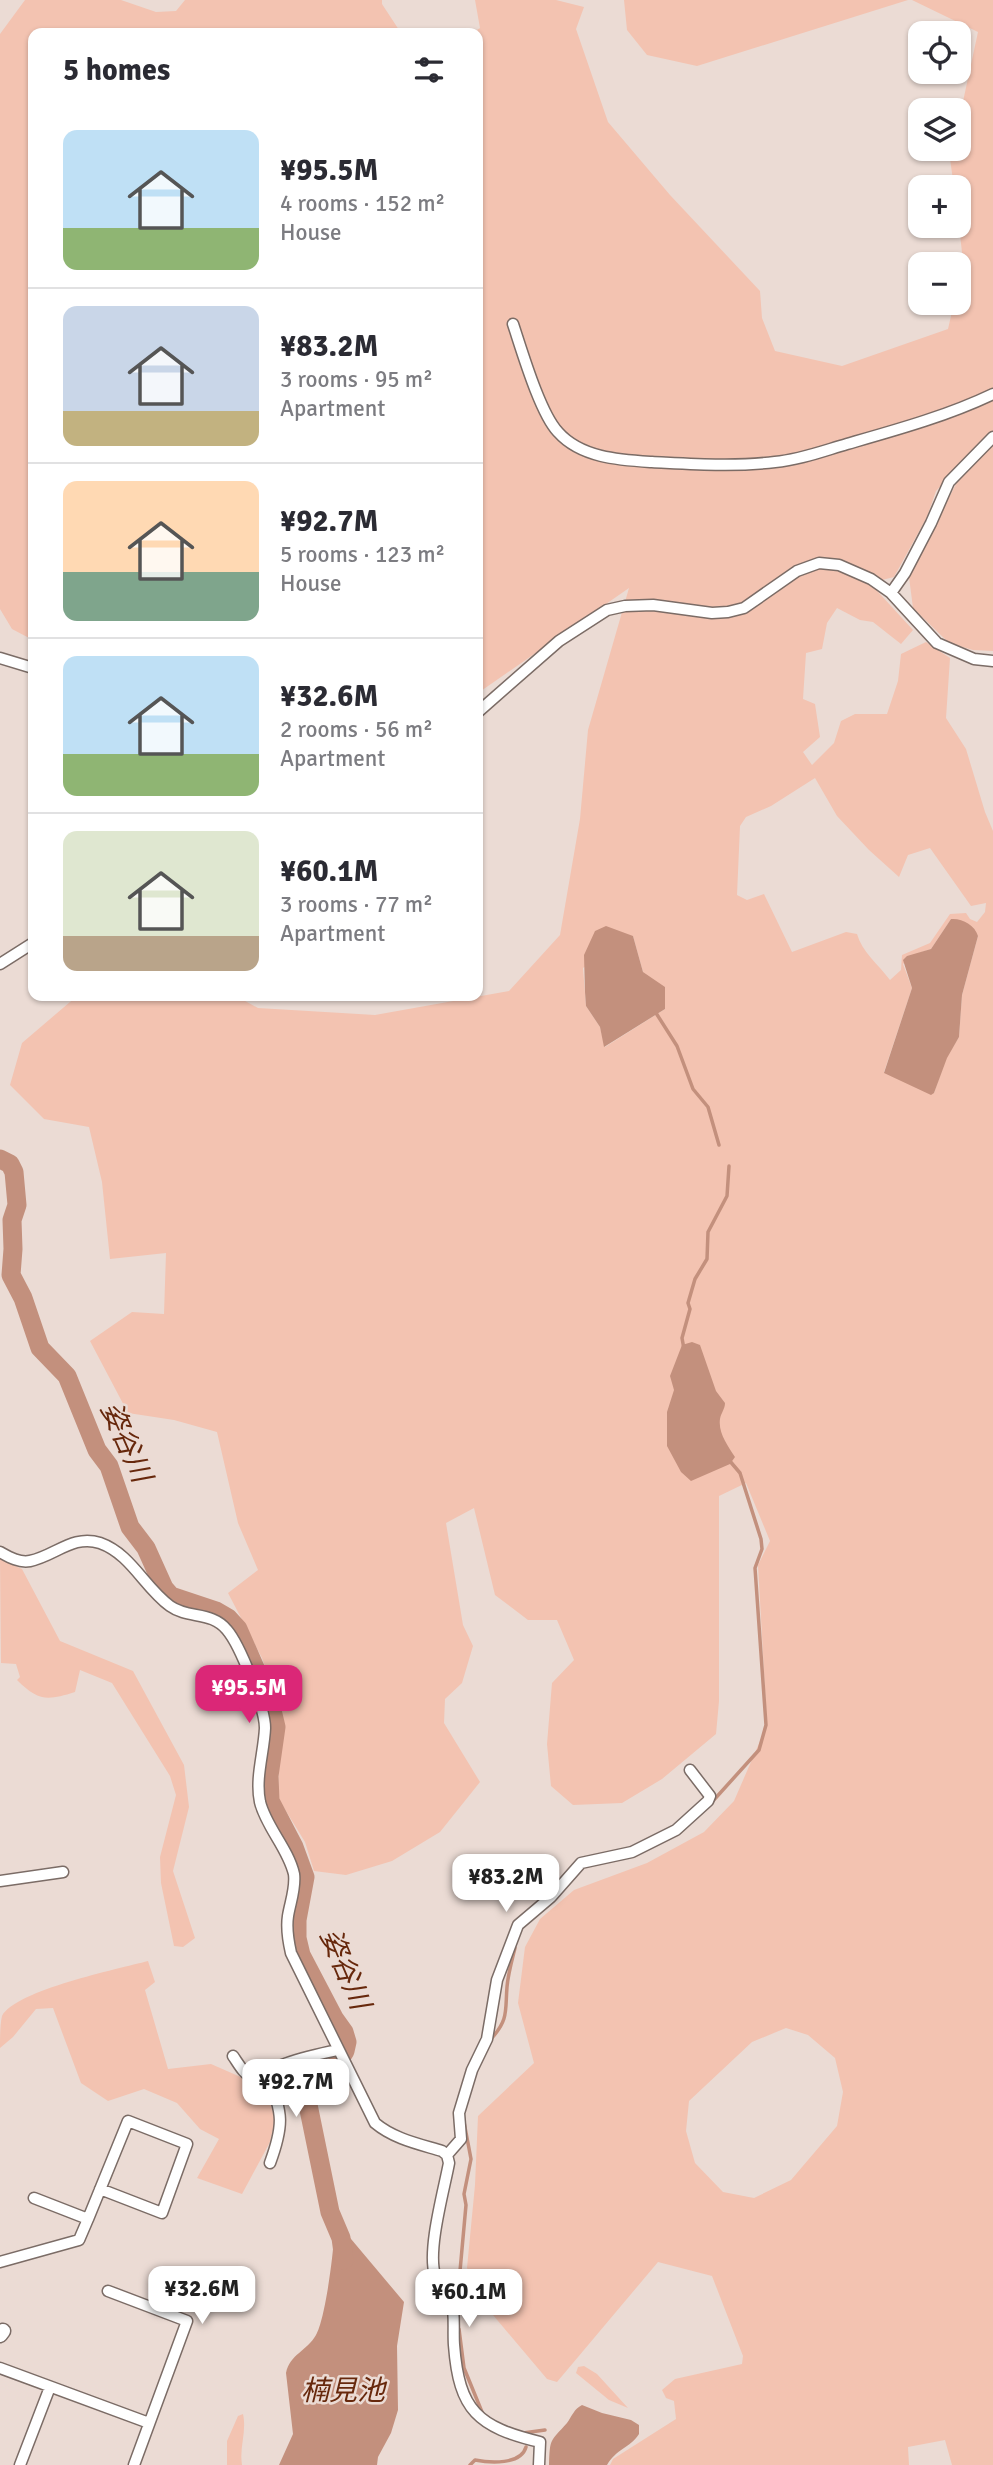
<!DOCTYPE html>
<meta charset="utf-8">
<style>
:root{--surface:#fff;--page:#f2f2f3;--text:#2b2b33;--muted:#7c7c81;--line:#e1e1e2;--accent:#db2777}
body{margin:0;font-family:Signika,"Noto Sans JP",sans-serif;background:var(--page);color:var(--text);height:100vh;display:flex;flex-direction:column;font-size:26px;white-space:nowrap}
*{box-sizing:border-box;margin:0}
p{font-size:23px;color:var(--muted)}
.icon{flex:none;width:38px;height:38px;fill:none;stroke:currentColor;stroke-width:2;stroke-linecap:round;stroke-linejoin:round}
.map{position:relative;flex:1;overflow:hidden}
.side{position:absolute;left:28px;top:28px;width:455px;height:973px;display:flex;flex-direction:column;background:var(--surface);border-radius:14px;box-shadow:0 2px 5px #0004}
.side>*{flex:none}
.fabs{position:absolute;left:908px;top:21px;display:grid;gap:14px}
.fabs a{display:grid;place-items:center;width:63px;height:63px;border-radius:14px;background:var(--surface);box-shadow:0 2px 5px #0004;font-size:35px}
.price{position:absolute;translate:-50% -60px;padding:0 16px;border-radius:14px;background:#fff;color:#222;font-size:23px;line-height:46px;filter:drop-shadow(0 2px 4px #0008)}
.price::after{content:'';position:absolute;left:50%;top:42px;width:21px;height:16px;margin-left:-10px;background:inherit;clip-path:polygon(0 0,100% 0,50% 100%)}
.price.active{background:var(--accent);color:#fff}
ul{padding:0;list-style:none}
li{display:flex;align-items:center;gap:21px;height:175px;padding:0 35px}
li+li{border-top:2px solid var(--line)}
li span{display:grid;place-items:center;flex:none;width:196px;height:140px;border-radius:14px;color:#555}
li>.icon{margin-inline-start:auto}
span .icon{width:84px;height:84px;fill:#fffc;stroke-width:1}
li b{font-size:30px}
h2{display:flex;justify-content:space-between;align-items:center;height:84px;padding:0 35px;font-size:30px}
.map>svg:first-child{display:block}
.green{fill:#f3c3b1;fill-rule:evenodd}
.water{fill:#c3907d}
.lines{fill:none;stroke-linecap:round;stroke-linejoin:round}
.stream{stroke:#c3907d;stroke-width:3.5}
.river{stroke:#c3907d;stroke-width:19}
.minor-casing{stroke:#7b6c66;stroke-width:13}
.tertiary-casing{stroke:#7b6c66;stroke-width:17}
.minor{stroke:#fff;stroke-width:10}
.tertiary{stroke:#fff;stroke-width:14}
.labels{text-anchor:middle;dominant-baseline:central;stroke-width:5;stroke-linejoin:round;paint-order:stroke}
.water-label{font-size:28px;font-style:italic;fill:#67280c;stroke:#ebdbd4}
</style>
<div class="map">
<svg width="993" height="2465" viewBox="0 0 993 2465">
<rect width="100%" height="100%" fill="#ebdbd4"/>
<path class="green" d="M25,0H121L156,12L176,11L185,0H382V4L401,33H33V637L31,639L12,629L0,609V34Z
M475,0H556L584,7L576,29L608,122L670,195L760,291L762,318L775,351L842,366L948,329L954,303H959V280L963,261L959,226V187H954L950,159L953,149H959V120L978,32L912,0H993V651L973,650L949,643L913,608L909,577L961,474L958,468L936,491L927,517L894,577L882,580L857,569L913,630L901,644L873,622L860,620L837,608L827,623L822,649L806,653L803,699L815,704L820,737L803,752L812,765L834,743L841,721L855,714H887L898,681L901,654L926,642L950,658L946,718L966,749L985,812L993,831V2465H952L945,2440L908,2447L909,2465H610L613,2459L676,2419L674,2401L666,2398L662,2390L675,2379L742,2364L743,2356L712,2276L658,2262L557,2382L547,2379L493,2315L467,2268L475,2185L478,2116L534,2063L518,2003L525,1947L540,1919L574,1890L647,1863L704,1832L734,1801L767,1725L758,1565L770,1541L746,1483L719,1496V1701L716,1734L662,1779L622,1803L573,1805L551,1786L547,1744L552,1683L574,1660L557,1620H528L495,1595L474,1508L446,1523L463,1625L473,1646L462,1683L445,1699L444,1723L480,1782L440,1832L392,1861L346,1875L314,1871L305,1842L278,1798L279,1758L284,1721L262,1658L228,1593L258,1570L238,1523L217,1432L174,1420L128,1413L90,1341L132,1312L164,1314L166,1253L110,1259L102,1182L89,1127L44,1119L10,1085L22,1043L77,996H236L258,1008L375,1015L509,991L560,935L580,819L588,730L629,588L478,693V33H472L480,28ZM815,778L837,816L869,850L899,877L908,855L930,848L971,906L986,903L985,912L977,922L970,919L966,913L950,914L930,943L902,955L901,970L890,980C878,964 862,952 857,934L846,932L792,952L764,894L747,900L737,895L740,826L746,817L771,806ZM951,919L978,936L962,995L959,1037L946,1058L934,1093L884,1072L912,988L903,964L919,953L931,949ZM633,936L643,972L665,1009L605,1047L600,1027L586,1006L583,968ZM786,2028L808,2035L835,2058L843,2092L837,2126L791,2180L754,2198L723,2192L695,2163L686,2131L689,2101L752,2042Z
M624,0H908L697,66L647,55L627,30Z
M0,1559L22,1569L60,1641L133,1671L184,1765L189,1807L173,1871L195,1938L183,1947L174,1946L161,1883L160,1857L176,1795L170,1776L112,1683L80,1670L75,1692C47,1701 38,1701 17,1680L20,1677L16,1664L1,1663Z
M148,1961L155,1982L145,1990L168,2069L211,2064L266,2088L275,2120L270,2142L242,2194L197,2178L219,2139L200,2129L177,2103L144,2089L108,2101L81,2083L53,2008L36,2009L13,2037L0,2048C0,2039 0,2024 2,2016C16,1990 118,1969 148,1961Z
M584,2366L597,2374L628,2408L609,2400L576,2373L578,2367Z
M243,2414C247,2432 239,2447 242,2465H227V2441L238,2416Z"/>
<path class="water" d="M951,919C962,918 975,925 978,936L962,995L959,1037L947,1058L934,1093L931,1095L884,1073L912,988L903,960L907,956L931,949Z
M606,926L633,936L643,972L665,987V1009L604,1047L600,1027L586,1006L585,992L584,955L595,931Z
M692,1342L700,1345L716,1391L725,1403C725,1409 721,1413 720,1419C718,1433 728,1446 735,1457L730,1464L691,1481L681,1472L667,1446V1412L674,1390L670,1376L682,1345Z
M346,2233L404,2302L397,2346L398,2410L391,2433L378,2457L377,2465H279L293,2434L286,2373C290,2354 307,2351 316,2335C325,2320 333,2256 334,2237Z
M582,2405L602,2413L631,2420L639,2425V2434C630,2448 616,2449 607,2465H549C550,2438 550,2442 567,2423C572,2416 574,2409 582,2405Z"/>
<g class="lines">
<path class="stream" d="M656,1013L677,1046L693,1089L708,1107L719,1145
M684,1349L682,1338L690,1309L688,1303L695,1279L707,1259L708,1232L727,1196L729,1166
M712,1802L759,1750L766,1725L755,1568L762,1549L761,1539L740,1473L729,1460
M491,2039C509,2019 505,2011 507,1987C508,1974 512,1960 515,1948
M457,2304L466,2205L464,2194L471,2159L464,2122
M459,2329L464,2368L482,2412
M523,2433L545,2430
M470,2465L475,2460C490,2463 521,2465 526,2447"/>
<path class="river" d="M0,1159L10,1164L14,1172L17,1205L12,1220L13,1249L11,1275L23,1298L40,1348L67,1376L97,1450L109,1466L130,1527L146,1548L164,1588L171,1596L216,1611L228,1618L238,1629L270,1702L276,1727L269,1776L270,1801L294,1847L305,1877L297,1920V1938L301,1955L334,2018L344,2032L347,2042L345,2051L336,2065L316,2078L306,2095L330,2212L341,2238L344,2260"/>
<g class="minor-casing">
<path id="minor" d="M513,324C522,351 540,413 558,432C581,458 620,460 652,462C693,464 734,467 775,462C799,460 823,451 847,444C896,430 947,416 993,394
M891,593L905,573L931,523L949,482L993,437
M0,658L33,668
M478,712L559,641L607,610L625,606L653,605L712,613L728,612L744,608L797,571L819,563L839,565L871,579L891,593L937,643L974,659L993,661
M0,964L33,943
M0,1552C9,1557 19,1563 30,1561C55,1556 73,1534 100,1543C131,1554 144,1587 170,1606C188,1619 212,1611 227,1630C240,1645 265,1708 265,1728C264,1752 255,1778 260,1802C266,1827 288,1848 294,1874C296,1888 290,1903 288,1916C286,1929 288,1940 291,1953L375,2123C394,2139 419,2144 442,2151L447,2155
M0,1881L63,1872
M233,2056C238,2063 244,2075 252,2077C265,2082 272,2070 282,2065C299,2058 319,2054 337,2050
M268,2076C283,2113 284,2125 270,2163
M447,2155L461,2139L459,2113L472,2070L487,2039L497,1980L518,1925L551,1897L581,1863L632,1852L676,1830L708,1801L710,1796L690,1770
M447,2155L449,2163C444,2190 427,2250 435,2275C438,2284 449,2292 452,2302C455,2315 453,2332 454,2345C459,2411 478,2427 540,2442L539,2465
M88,2219L128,2121L187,2144L162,2213L100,2189
M0,2262L79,2240L88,2219L34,2198
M108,2291L187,2321L134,2465
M0,2368L149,2423
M20,2465L50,2387"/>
</g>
<g class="tertiary-casing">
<path id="tertiary" d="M0,2335L3,2331"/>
</g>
<use href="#minor" class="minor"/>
<use href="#tertiary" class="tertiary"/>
</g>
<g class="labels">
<g class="water-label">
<text transform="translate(126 1442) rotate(66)">姿谷川</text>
<text transform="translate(345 1969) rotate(67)">姿谷川</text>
<text x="343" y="2391">楠見池</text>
</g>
</g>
</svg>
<div class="fabs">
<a><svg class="icon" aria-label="locate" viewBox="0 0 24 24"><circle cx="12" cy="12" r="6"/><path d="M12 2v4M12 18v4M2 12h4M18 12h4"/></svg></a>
<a><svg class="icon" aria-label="layers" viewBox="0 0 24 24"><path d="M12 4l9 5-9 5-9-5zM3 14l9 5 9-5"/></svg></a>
<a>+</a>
<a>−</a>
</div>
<b class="price active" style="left:249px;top:1725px">¥95.5M</b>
<b class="price" style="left:506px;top:1914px">¥83.2M</b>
<b class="price" style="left:296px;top:2119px">¥92.7M</b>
<b class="price" style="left:202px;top:2326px">¥32.6M</b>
<b class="price" style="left:469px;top:2329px">¥60.1M</b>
<section class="side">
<h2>5 homes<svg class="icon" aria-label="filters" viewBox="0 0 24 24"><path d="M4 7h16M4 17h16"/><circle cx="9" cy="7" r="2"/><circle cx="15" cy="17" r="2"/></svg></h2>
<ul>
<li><span style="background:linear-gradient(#bfe0f5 70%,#8fb573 0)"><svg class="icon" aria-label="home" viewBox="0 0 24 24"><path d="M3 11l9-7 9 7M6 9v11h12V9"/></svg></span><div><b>¥95.5M</b><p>4 rooms · 152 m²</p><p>House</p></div></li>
<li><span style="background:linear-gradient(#c9d6e8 75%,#c2b280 0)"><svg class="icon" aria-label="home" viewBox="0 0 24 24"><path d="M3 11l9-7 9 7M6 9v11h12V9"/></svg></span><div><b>¥83.2M</b><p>3 rooms · 95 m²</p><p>Apartment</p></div></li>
<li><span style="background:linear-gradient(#ffd9b3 65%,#7fa58c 0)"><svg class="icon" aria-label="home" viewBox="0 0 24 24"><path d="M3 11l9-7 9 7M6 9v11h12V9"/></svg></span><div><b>¥92.7M</b><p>5 rooms · 123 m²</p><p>House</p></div></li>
<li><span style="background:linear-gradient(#bfe0f5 70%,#8fb573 0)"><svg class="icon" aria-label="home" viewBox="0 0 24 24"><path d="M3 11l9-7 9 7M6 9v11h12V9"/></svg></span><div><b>¥32.6M</b><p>2 rooms · 56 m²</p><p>Apartment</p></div></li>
<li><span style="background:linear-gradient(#dfe7d0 75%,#b9a48a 0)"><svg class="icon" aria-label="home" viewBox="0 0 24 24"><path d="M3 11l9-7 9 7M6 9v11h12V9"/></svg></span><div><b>¥60.1M</b><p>3 rooms · 77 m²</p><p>Apartment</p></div></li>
</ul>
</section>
</div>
